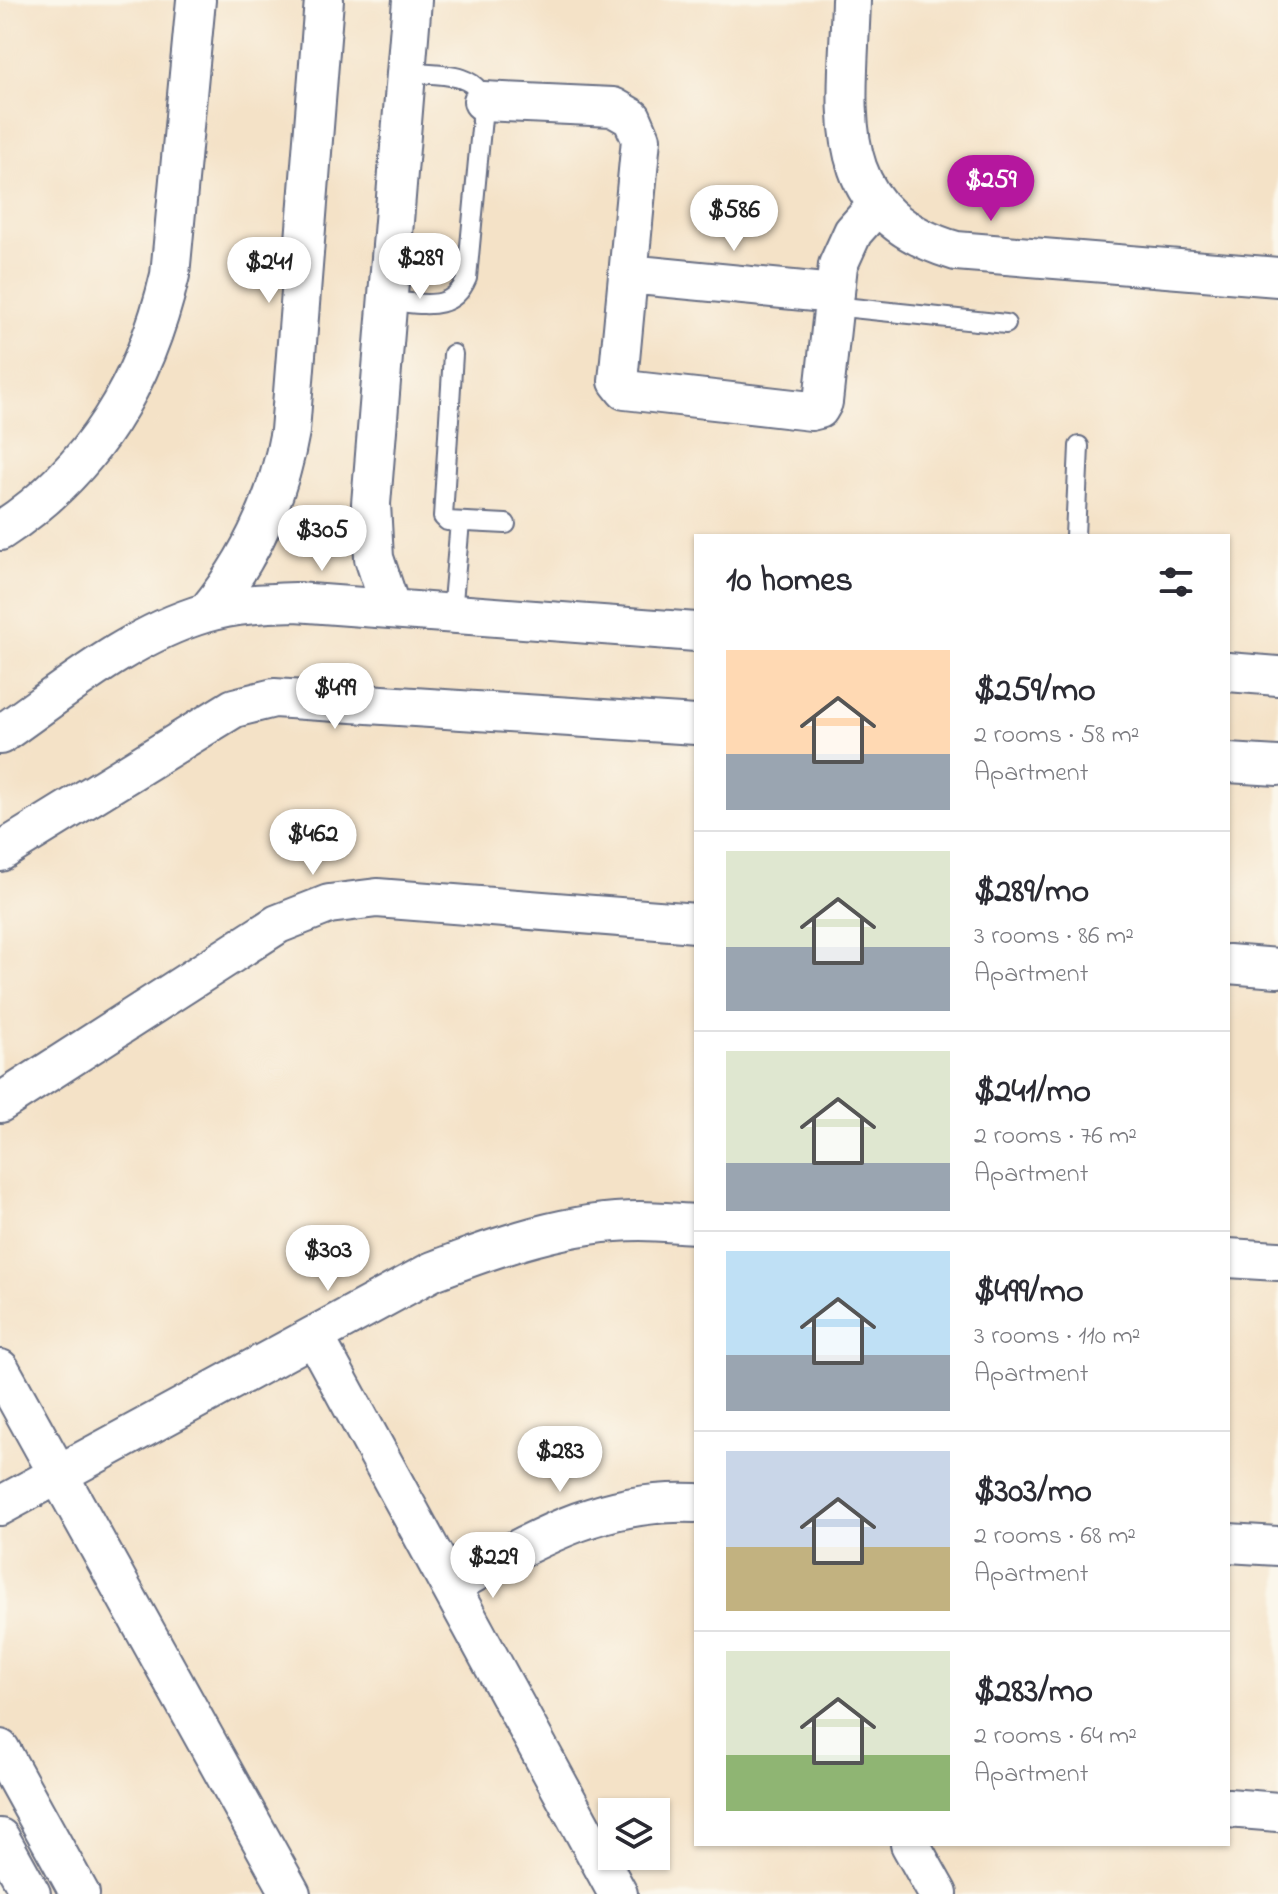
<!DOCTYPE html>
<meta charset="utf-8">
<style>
:root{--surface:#fff;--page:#f7f7f7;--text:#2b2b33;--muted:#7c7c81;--line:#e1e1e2;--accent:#b5179e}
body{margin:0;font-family:"Indie Flower",sans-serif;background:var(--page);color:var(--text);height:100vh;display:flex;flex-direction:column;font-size:30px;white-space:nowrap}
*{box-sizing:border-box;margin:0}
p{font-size:26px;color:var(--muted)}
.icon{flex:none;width:44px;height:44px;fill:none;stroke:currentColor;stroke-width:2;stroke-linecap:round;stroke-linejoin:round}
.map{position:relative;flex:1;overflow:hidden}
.side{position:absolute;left:694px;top:534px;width:536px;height:1312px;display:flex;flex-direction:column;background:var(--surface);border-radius:0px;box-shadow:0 2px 6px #0004}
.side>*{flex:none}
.fabs{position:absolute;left:598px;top:1798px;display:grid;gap:16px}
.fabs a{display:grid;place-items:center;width:72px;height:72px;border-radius:0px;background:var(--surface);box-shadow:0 2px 6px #0004;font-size:40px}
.price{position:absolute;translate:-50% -68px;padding:0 18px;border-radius:28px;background:#fff;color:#222;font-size:26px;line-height:52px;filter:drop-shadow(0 2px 4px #0008)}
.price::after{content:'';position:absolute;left:50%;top:48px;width:24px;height:18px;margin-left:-12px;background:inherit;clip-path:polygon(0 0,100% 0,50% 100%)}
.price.active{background:var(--accent);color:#fff}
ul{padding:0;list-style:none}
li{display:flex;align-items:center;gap:24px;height:200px;padding:0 32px}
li+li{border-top:2px solid var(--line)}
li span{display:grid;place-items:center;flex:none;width:224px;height:160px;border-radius:0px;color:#555}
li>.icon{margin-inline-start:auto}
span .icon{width:96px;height:96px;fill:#fffc;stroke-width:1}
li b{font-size:34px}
h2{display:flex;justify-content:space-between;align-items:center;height:96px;padding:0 32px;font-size:34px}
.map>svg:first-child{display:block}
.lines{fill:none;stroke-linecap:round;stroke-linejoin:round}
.lane-casing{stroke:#676e83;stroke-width:22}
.street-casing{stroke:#676e83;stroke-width:42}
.lane{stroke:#fff;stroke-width:18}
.street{stroke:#fff;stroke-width:38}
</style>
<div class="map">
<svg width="1278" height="1894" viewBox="0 0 1278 1894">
<rect width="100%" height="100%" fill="#fbf7ec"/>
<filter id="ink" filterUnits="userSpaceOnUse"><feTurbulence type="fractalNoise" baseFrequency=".0125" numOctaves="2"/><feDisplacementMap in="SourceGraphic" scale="16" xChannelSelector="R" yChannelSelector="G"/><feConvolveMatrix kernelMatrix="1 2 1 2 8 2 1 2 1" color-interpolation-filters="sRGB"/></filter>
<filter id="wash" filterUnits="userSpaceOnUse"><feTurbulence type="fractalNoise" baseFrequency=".006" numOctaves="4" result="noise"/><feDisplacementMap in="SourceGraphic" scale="32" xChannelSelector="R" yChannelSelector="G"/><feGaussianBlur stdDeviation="1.8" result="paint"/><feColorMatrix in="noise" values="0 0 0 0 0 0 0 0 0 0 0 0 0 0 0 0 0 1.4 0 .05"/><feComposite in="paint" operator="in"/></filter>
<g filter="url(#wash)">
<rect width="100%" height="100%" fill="#f4e2c7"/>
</g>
<g filter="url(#ink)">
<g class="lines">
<g class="lane-casing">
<path id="lane" d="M388,301C421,303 452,314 467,278L483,107C483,70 433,75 406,73
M833,306L1006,324
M453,354L443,517L447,521L506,524
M1075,536L1079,446
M452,613L460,522"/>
</g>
<g class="street-casing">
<path id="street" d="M851,0C848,110 824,212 956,251L1278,277
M483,101L613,107L632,118L641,139L618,381L625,390L811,411L819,409L823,402L838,265L853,232L877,205
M628,274L835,294
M0,531C94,470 145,382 170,275L196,0
M391,609L374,558L371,504L412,0
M207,612C251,558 278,500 290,431L324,0
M1228,672L1278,676
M0,735C65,690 128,636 205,613C235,604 265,603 296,602L696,632
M1228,763L1278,766
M0,852L234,708L274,698L696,725
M1228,964L1278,968
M0,1103L278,924L329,904L377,898L696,923
M1228,1258L1278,1261
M314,1336L618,1894
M0,1369L291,1894
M0,1506L433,1271C498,1246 569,1221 640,1221C658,1221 677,1223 696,1224
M1228,1543L1278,1546
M450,1586C531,1542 600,1498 696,1503
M0,1749L80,1894
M1228,1808L1278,1812
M0,1838L31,1894
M910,1844L938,1894"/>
</g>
<use href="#lane" class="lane"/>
<use href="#street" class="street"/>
</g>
</g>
</svg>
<div class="fabs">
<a><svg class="icon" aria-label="layers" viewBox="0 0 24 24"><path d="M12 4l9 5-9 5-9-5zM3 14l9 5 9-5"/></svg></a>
</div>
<b class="price active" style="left:991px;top:223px">$259</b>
<b class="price" style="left:734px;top:253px">$586</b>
<b class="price" style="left:420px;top:301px">$289</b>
<b class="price" style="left:269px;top:305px">$241</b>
<b class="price" style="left:322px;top:573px">$305</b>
<b class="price" style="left:335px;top:731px">$499</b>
<b class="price" style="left:313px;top:877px">$462</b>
<b class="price" style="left:328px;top:1293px">$303</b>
<b class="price" style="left:560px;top:1494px">$283</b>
<b class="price" style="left:493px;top:1600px">$229</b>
<section class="side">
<h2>10 homes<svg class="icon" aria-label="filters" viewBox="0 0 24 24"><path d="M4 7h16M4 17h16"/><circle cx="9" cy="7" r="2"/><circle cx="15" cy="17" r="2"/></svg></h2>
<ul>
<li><span style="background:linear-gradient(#ffd9b3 65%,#9aa5b1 0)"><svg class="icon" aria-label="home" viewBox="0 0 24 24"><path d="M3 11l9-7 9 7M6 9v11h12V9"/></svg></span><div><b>$259/mo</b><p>2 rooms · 58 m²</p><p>Apartment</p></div></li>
<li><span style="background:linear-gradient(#dfe7d0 60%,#9aa5b1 0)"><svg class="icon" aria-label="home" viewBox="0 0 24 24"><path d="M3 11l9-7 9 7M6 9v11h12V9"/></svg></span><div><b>$289/mo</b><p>3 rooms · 86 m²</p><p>Apartment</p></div></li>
<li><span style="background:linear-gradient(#dfe7d0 70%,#9aa5b1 0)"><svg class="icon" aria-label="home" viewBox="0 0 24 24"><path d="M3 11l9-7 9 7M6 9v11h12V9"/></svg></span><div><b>$241/mo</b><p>2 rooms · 76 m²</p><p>Apartment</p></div></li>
<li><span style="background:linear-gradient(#bfe0f5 65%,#9aa5b1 0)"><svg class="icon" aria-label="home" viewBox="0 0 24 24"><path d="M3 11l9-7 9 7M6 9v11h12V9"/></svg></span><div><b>$499/mo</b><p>3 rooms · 110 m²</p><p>Apartment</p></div></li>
<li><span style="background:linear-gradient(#c9d6e8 60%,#c2b280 0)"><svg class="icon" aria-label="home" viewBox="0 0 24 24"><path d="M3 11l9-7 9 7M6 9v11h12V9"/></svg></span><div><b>$303/mo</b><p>2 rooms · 68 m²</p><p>Apartment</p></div></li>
<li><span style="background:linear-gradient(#dfe7d0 65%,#8fb573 0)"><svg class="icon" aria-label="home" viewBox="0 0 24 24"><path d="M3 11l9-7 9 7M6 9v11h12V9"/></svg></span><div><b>$283/mo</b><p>2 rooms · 64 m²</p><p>Apartment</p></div></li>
</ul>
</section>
</div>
